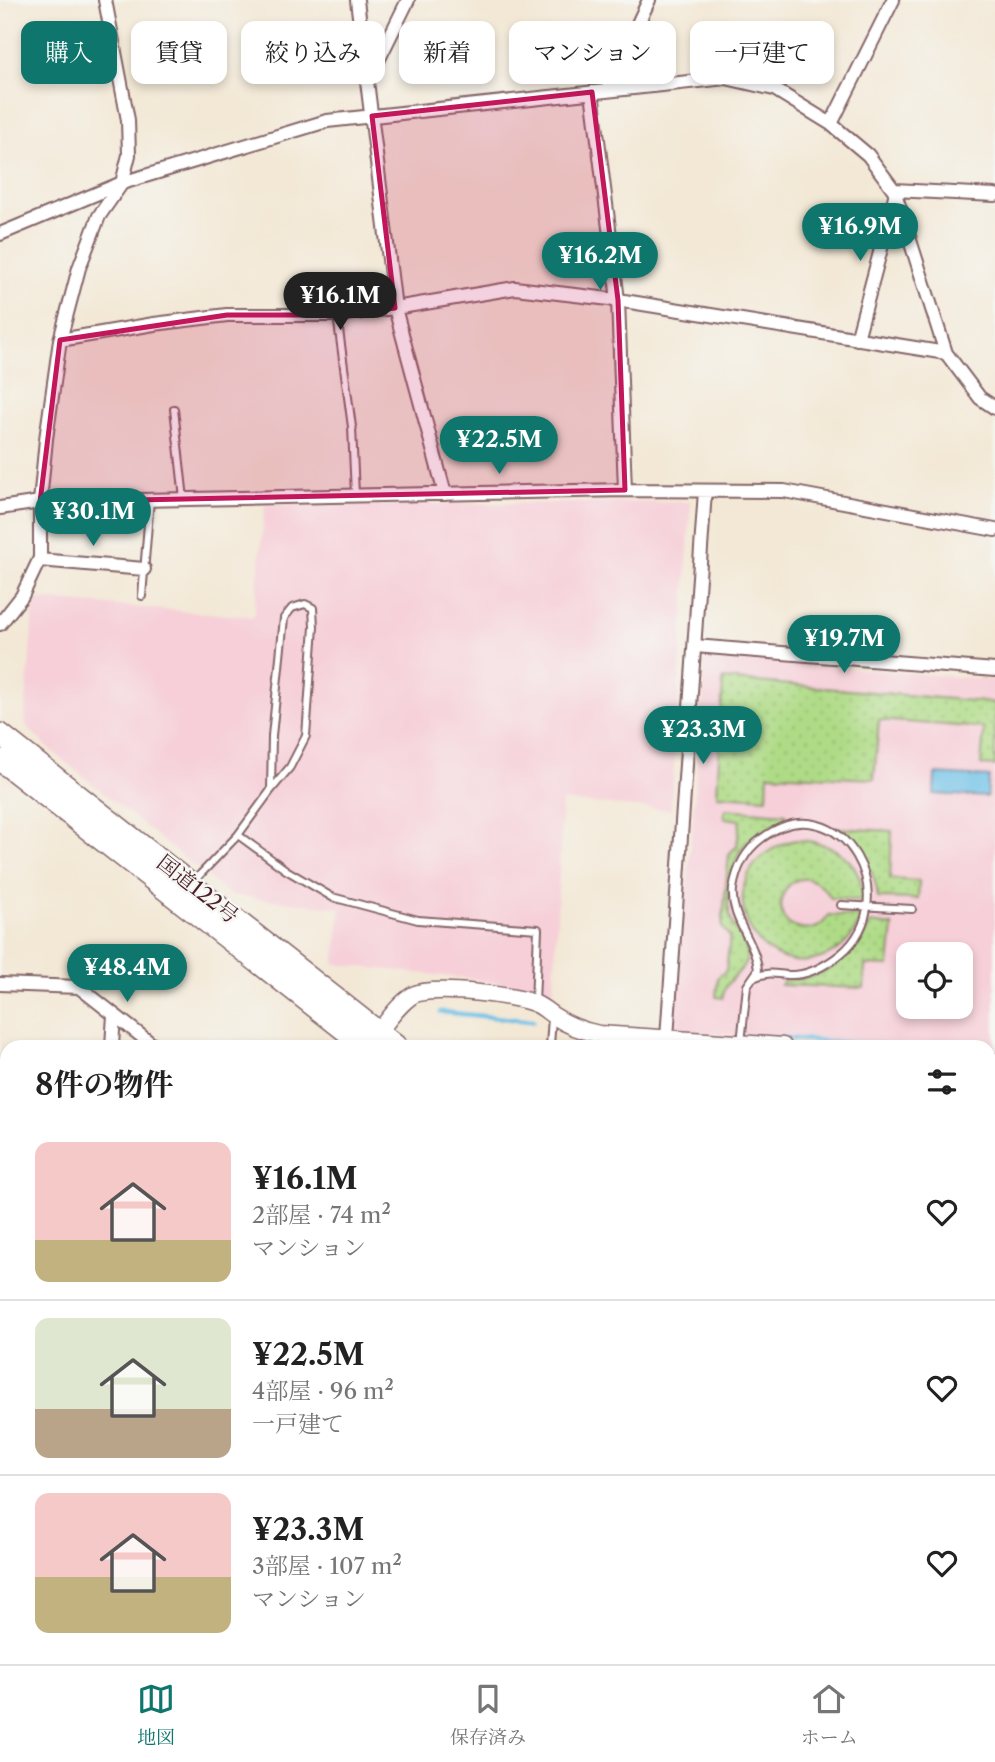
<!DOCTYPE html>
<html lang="ja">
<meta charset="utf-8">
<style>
:root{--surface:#fff;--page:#f6f6f6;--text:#222;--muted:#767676;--line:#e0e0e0;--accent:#0f766e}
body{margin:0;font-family:"Libre Caslon Text","Noto Serif JP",serif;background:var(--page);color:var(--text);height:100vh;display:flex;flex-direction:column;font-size:26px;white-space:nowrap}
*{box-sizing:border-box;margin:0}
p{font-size:23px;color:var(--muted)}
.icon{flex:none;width:38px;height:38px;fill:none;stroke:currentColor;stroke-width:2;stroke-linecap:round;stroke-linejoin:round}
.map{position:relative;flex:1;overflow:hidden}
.side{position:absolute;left:0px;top:1040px;width:996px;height:625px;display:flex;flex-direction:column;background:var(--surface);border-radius:21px 21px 0 0;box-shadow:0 4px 10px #0003}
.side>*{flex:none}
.guide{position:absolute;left:21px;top:21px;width:954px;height:63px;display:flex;gap:14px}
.tools{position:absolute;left:896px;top:942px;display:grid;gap:14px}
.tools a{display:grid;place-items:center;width:77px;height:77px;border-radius:14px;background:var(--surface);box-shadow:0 4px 10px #0003;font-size:35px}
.price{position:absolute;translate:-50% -60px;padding:0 16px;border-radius:24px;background:var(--accent);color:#fff;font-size:23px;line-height:46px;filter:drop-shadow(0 2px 4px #0008)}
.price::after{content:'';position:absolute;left:50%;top:42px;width:21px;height:16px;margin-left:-10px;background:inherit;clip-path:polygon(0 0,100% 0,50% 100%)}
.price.active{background:#222;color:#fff}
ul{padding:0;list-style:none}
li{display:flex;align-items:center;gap:21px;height:175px;padding:0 35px}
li+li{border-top:2px solid var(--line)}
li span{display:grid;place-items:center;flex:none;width:196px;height:140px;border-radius:14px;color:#555}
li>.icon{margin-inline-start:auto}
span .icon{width:84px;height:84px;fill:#fffc;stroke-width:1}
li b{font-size:30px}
h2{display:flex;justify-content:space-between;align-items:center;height:84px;padding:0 35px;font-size:30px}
.chip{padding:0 24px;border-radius:14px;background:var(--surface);box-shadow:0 4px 10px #0003;font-size:24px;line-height:63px}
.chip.active{background:var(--accent);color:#fff}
.dock{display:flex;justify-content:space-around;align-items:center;height:98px;border-top:2px solid var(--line);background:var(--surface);font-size:19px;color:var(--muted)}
.dock a{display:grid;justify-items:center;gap:4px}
.dock .active{color:var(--accent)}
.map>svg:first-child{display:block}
.built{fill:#f6cfd8;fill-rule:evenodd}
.grass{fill:url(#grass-dots);stroke:#7c7d58;stroke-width:2}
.water{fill:#6ac0e7;stroke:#5a7089;stroke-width:2}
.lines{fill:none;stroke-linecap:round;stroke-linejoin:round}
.stream{stroke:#6ac0e7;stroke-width:4.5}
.service-casing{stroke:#856567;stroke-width:10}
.minor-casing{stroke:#856567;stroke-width:16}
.tertiary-casing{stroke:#856567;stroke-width:19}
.trunk-casing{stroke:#856567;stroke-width:24}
.service{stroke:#fff;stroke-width:6}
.minor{stroke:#fff;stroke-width:12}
.tertiary{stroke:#fff;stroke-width:16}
.trunk{stroke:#fff;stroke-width:21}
.marked{fill:#c2185b;fill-opacity:0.2;stroke:#c2185b;stroke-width:5;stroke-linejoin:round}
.labels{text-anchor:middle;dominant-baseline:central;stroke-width:5;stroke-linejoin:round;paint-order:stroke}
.street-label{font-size:21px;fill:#4a1f2b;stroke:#f6f6f2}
</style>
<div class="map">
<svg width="995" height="1664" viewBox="0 0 995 1664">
<defs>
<pattern id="grass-dots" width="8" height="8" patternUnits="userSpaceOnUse" patternTransform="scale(1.75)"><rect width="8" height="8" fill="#afdb86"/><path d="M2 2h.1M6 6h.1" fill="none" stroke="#98bc74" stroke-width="1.8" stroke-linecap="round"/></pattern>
</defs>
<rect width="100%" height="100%" fill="#f6f6f2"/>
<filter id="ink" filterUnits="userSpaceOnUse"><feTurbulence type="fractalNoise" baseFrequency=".0143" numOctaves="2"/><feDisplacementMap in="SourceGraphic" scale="14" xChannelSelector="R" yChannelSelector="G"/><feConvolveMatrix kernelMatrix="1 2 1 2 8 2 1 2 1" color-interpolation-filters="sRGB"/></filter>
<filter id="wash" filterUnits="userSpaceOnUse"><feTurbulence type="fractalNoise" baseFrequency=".00686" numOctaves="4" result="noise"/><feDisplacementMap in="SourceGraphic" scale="28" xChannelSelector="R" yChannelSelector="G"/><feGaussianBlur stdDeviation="1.57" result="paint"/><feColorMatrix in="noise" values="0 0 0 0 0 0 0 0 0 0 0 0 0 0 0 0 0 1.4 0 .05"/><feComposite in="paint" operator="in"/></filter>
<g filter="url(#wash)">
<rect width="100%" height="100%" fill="#f3e8d6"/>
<path class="built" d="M691,502L671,810L562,801L554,990L454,977L334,964L341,908L230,895L53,752L27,727L25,719L34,599L254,617L265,505Z
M705,656L995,680V1048L673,1032L693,818ZM908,954H961V1006H908Z"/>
<path class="grass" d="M723,679L995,703V766L981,765L984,728L879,720L874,779L768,774L767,798L717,795Z
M725,809L786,814L785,822C772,827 757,832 747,842C732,857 724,899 731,919C734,931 749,945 747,958C743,975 723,979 723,998L716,997L718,977L726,971L730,937L722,927L729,854L737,846L740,820L724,818Z
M837,828L892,831L890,879L919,881L918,899L878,898C876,872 858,842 837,828Z
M795,840C832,841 865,860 862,901L831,898C794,843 756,922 802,929C815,931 823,925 829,915L860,917C856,935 843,949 826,956C751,988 699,866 795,840Z
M870,923L893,926L889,966L865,965L864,988L781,985L784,980C822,980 857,958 870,923Z"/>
<path class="water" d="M935,774L989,777L987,797L934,794Z"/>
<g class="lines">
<path class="stream" d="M441,1012L533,1021
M780,1038L895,1046
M989,1053H995"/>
</g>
</g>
<g filter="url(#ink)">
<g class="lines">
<g class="service-casing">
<path id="service" d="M337,315L352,427L355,495
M174,409L184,499
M142,596L150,500
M238,835L286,870L332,897L418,920L538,929L535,1003
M193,882L238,835L271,790L272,736L284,618L292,608L305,604L313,608L314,627L306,736L290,767L271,790
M841,905L912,909
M741,1043L747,986L758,970C756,941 730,920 733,889C736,870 745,851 761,839C841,778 912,906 834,959C821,968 805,976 789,975C774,974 768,971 753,978
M550,1046L552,1017
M838,1657L846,1664"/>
</g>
<g class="minor-casing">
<path id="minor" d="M357,0L395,308L445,494
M368,81L408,0
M607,90L649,0
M592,92L618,300L625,490
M831,124L893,0
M894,190L995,195
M0,234L122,183L327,121L726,78L774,89L831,124L868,155L894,190L946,353L980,398L995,408
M857,339L895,196
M60,340L154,324L227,315H337L395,308L515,288L618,300L946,353
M0,508L40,502L625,490L784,491L995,530
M39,560L144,569
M0,624L22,596L40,558V502L46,439L60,340L79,268L99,216L122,183L129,155L128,120L105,0
M695,646L995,670
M0,984L79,987L154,1046
M667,1038L705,491
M112,1046L114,1015
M989,1610L995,1603
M199,1657L217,1664
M692,1657L705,1664
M74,1664V1657
M274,1664L275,1657
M727,1664L732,1657
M933,1664L940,1657"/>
</g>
<g class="tertiary-casing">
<path id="tertiary" d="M373,1039C385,1025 397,1005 413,995C431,985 517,995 536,1004C543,1007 548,1012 554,1016C569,1026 582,1031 599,1034L783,1046
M989,1062H995
M0,1463L7,1466
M509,1657L528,1664"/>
</g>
<g class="trunk-casing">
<path id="trunk" d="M0,734L396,1046
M0,760L365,1046
M989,1516L995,1521
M989,1542L995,1547"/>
</g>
<use href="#service" class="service"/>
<use href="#minor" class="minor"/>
<use href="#tertiary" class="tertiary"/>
<use href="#trunk" class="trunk"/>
</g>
</g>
<path class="marked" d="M592,92L618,300L625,490L40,502L60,340L227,315H337L395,308L372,116Z"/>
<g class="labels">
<g class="street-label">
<text transform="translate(198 889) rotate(38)">国道122号</text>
</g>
</g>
</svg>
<div class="tools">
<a><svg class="icon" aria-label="locate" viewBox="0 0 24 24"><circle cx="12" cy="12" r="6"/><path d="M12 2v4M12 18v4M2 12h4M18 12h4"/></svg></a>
</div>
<b class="price" style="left:860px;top:263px">¥16.9M</b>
<b class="price" style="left:600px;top:292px">¥16.2M</b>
<b class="price active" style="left:340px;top:332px">¥16.1M</b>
<b class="price" style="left:499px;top:476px">¥22.5M</b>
<b class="price" style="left:93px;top:548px">¥30.1M</b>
<b class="price" style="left:844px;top:675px">¥19.7M</b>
<b class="price" style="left:703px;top:766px">¥23.3M</b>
<b class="price" style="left:127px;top:1004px">¥48.4M</b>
<div class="guide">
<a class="chip active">購入</a>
<a class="chip">賃貸</a>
<a class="chip">絞り込み</a>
<a class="chip">新着</a>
<a class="chip">マンション</a>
<a class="chip">一戸建て</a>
</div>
<section class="side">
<h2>8件の物件<svg class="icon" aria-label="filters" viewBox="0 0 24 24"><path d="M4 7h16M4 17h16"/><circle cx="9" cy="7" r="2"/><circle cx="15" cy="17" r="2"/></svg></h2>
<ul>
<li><span style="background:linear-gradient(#f6c9c9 70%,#c2b280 0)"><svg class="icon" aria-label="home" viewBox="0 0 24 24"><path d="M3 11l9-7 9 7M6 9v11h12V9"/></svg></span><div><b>¥16.1M</b><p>2部屋 · 74 m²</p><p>マンション</p></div><svg class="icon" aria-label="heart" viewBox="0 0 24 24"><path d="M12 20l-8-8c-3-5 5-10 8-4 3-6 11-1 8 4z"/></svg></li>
<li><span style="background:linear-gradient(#dfe7d0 65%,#b9a48a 0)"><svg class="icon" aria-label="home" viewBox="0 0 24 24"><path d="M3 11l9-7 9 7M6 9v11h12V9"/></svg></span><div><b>¥22.5M</b><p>4部屋 · 96 m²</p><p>一戸建て</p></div><svg class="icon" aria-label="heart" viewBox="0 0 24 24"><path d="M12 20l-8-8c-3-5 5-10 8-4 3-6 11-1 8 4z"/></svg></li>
<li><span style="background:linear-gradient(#f6c9c9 60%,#c2b280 0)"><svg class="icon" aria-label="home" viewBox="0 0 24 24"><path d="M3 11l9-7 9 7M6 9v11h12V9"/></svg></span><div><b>¥23.3M</b><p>3部屋 · 107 m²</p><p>マンション</p></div><svg class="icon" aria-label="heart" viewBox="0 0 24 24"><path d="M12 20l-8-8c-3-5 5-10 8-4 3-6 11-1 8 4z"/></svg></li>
</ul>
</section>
</div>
<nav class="dock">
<a class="active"><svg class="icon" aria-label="map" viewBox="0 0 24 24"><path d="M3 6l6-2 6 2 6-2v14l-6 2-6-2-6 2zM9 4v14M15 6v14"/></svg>地図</a>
<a><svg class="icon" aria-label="saved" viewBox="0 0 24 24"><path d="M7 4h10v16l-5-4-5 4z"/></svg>保存済み</a>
<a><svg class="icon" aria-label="home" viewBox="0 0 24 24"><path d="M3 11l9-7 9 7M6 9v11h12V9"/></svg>ホーム</a>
</nav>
